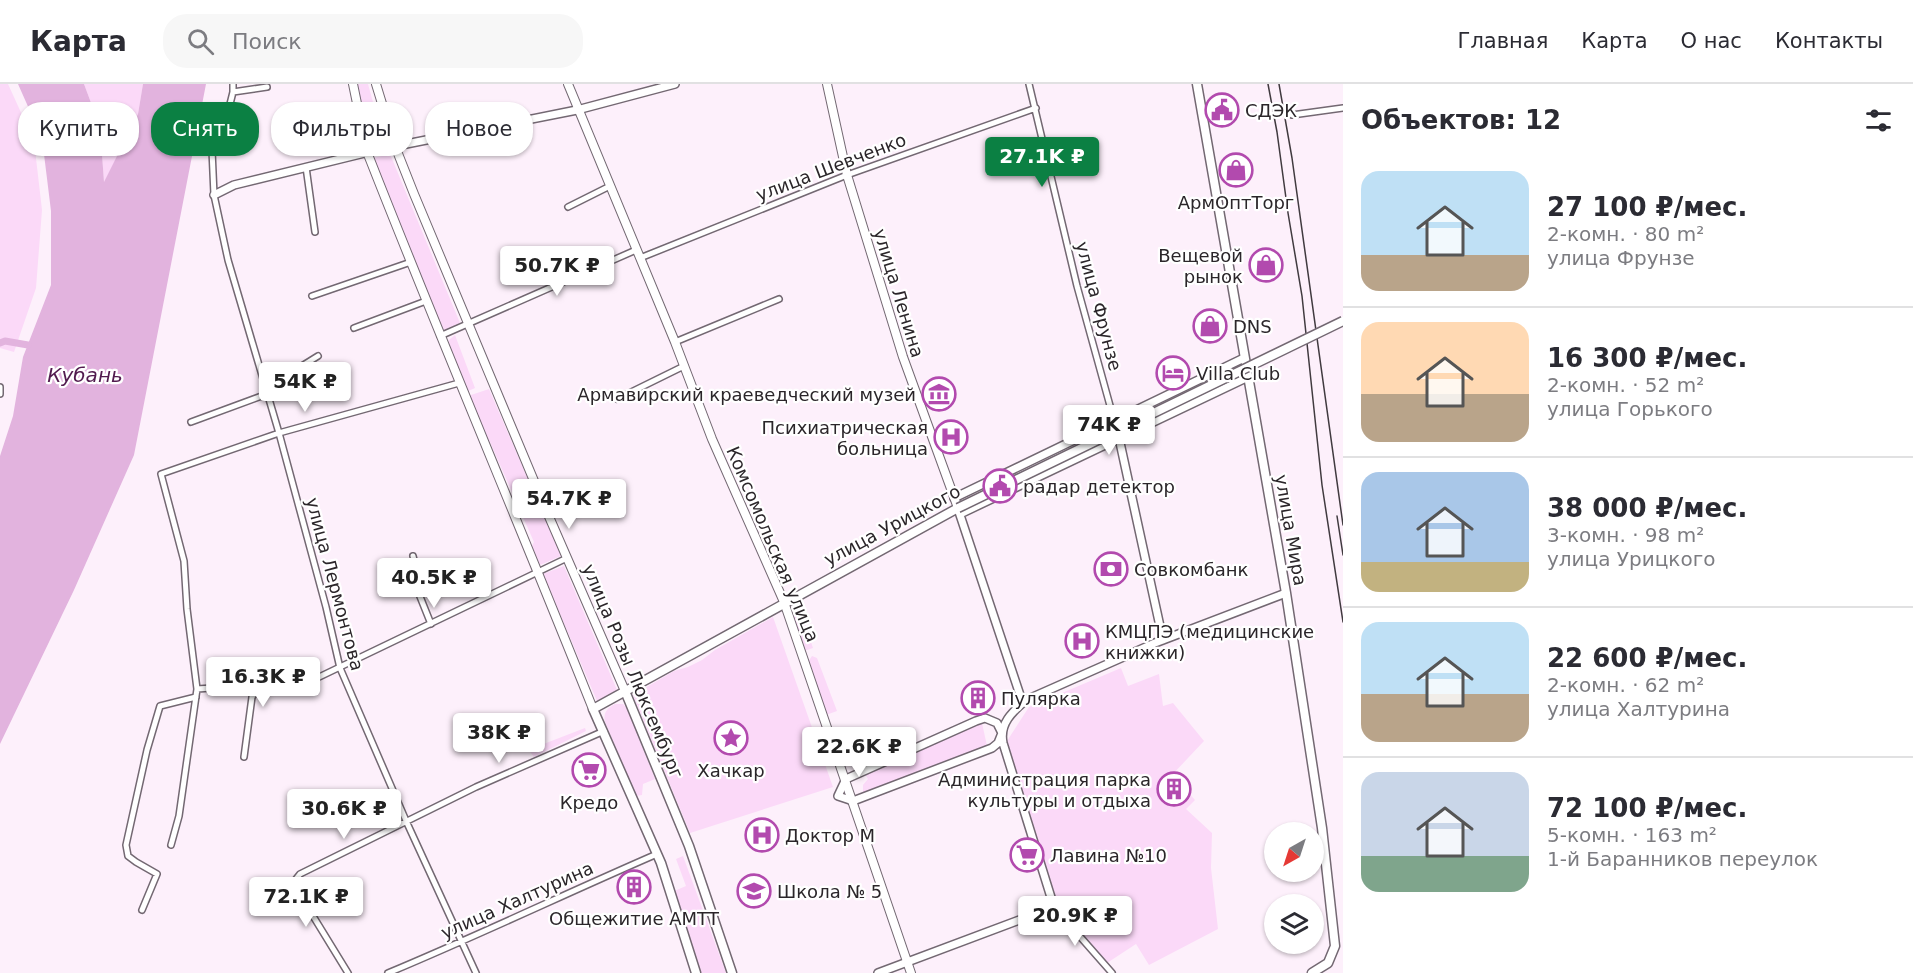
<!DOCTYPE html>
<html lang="ru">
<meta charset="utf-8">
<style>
:root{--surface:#fff;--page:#f7f7f7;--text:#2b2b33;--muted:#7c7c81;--line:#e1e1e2;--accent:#0b8043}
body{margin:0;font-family:"DejaVu Sans",sans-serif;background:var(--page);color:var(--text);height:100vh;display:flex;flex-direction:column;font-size:22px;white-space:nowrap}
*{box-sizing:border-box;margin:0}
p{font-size:20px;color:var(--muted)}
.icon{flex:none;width:33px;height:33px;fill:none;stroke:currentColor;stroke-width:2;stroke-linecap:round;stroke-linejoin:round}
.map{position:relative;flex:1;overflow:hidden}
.panel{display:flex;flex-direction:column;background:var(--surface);width:570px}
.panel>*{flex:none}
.banner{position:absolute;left:18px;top:18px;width:570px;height:54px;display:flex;gap:12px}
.needle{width:39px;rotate:219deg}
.tools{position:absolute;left:1264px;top:738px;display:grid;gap:12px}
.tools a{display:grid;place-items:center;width:60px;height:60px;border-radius:50%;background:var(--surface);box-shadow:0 2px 4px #0004;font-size:30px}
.price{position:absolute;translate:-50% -51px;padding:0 14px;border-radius:6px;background:#fff;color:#222;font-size:20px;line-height:39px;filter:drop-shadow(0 2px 3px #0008)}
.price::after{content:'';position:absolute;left:50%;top:36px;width:18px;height:14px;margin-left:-9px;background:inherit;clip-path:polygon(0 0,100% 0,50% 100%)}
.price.selected{background:var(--accent);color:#fff}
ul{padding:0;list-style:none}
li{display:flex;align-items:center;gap:18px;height:150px;padding:0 18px}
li+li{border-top:2px solid var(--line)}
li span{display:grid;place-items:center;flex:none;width:168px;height:120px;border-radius:18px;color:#555}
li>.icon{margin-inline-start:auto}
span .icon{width:72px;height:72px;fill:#fffc;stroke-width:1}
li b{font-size:26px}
h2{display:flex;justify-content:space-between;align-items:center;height:72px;padding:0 18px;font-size:26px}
.tag{padding:0 21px;border-radius:24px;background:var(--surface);box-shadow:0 2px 4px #0004;font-size:21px;line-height:54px}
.tag.selected{background:var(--accent);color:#fff}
header{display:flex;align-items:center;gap:36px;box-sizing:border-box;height:84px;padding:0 30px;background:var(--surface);border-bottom:2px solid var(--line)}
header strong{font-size:28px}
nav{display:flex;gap:33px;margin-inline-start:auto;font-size:21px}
.search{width:420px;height:54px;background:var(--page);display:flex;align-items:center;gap:15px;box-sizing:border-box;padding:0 21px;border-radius:24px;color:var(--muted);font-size:22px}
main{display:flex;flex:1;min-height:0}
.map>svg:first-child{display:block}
.green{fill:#fbd9f8}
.water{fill:#e2b3de}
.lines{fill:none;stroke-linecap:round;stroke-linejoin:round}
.canal{stroke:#e2b3de;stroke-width:7}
.minor-casing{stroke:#736872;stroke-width:8}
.tertiary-casing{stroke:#736872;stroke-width:10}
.secondary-casing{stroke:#736872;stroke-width:10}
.primary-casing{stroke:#736872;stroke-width:11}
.minor{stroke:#fff;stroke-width:5}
.tertiary{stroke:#fff;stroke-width:7}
.secondary{stroke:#fff;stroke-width:8}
.primary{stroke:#fff;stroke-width:8}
.rail{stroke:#403a3f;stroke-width:1.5}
.primary-bridge-casing{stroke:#736872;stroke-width:11;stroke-linecap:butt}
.primary-bridge{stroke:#fff;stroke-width:8}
.labels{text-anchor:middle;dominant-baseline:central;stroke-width:4.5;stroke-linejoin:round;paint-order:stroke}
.poi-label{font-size:18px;fill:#2b262a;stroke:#fff;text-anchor:start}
.street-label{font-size:18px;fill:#2b262a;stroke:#fff}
.water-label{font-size:20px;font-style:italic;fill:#521b4f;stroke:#fff}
</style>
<header>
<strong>Карта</strong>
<div class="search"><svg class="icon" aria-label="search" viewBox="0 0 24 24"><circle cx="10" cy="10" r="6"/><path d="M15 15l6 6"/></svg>Поиск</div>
<nav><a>Главная</a><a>Карта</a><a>О нас</a><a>Контакты</a></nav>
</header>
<main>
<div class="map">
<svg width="1343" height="889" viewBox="0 0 1343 889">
<rect width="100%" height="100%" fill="#fdf0fb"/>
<path class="green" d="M0,0H8L34,57L42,126L36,204L14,268L0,264Z
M84,0H143L138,30L104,99L100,43Z
M356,0H368L384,58L371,63Z
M390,70L460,239L442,248L373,74Z
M455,251L475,304L466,308L447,261L449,256Z
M489,305L561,472L540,481L532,462L534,458L489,356L485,354L468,312Z
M564,482L617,606L597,617L543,490Z
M800,525L813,564L804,567L791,529Z
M773,533L833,703L690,749L633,611L674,587L688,583L702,576L715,566Z
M812,572L817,574L837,627L826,631L808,578Z
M1121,584L1128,602L1159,590L1163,622L1173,619L1204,657L1172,691L1195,716L1186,725L1212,749L1211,784L1218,845L1149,881L1136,860L1107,879L1101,875L1066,835L1057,819L1014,686V677L1007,664V657L1029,623Z
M615,620H623L627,624L655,695L643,700L642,711L636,712L605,638C603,629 607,624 615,620Z
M982,639L987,662L863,710V701L868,695L865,690Z
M585,644L586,647L534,673L527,664L532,662V657L529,653L535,650L541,661Z
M683,772L726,889H699L672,808L686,802L676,775Z"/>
<path class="water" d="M18,0H84L100,43L104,98L138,30L143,0H206L134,371L74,506L0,660V372L13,332L23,273L51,201V127L42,54Z"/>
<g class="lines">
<path class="canal" d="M0,259L5,257L28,261"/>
<g class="minor-casing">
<path id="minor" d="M233,0V8L225,40L212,66L214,111L228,176L279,349L326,523L340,584L407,739L476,889
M1029,0L1077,202L1117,347
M233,8L267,3
M1292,31L1343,24
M306,83L315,148
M568,123L610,102
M640,174L847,91L1036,24
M312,212L411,178
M354,244L426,217
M440,252L636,166
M675,258L779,215
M0,303V310
M265,303L273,300L318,272
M617,315L684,282
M191,338L267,310
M413,472L419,496V510L431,540
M197,605L300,598L315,595L567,474
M244,673L252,613L255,609L291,603L294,598
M171,761L179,732L197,605L187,525L184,477L161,390L279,349L459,299
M1054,823L1112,889
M142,826L157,790L136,778L128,772L126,761L147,666L160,622L196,613
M348,889L294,801L296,795L300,790L476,703L604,647
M388,889C479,851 567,809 657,770"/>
</g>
<g class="tertiary-casing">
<path id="tertiary" d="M214,111L234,101L381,65L577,26L675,0
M1119,354L1163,556
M954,414L1244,274
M959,428L1020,611L1016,622
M960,430L1248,293
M985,634L997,639L1002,649L998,659L992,664L853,717L838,712L846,695L976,637Z
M878,889L1054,823L1003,659C999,640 1012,628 1026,616L1155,559L1286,509"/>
</g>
<g class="secondary-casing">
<path id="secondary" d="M353,0L367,68L371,78C443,261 520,442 593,625
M376,0L395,62L414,110L547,428L625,607
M568,0L675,258L712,355L784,518L911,889
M827,0L847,91L903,273L958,424"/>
</g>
<g class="primary-casing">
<path id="primary" d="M1197,0L1286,509L1322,744L1335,862L1328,879L1312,889
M625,607L689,762L732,889
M696,889L661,779L593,625L958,424"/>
</g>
<use href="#minor" class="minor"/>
<use href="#tertiary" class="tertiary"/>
<use href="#secondary" class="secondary"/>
<use href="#primary" class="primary"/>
<path class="rail" d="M1268,0L1277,48L1288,129L1302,212L1322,401L1343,538
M1279,0L1292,74L1343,441
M1337,432L1343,471"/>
<g class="primary-bridge-casing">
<path id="primary-bridge" d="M958,424L1343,237"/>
</g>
<use href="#primary-bridge" class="primary-bridge"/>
</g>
<defs>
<g id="civic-ring" transform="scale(1.725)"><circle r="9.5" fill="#fff" stroke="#b24aae" stroke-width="1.5"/><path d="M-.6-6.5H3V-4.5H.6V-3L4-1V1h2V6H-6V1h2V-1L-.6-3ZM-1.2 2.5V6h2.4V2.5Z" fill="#b24aae"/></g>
<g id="shop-ring" transform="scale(1.725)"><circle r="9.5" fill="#fff" stroke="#b24aae" stroke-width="1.5"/><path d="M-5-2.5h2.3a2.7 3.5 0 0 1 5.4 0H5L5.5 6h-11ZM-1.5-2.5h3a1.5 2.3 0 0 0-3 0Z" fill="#b24aae"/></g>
<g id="hotel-ring" transform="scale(1.725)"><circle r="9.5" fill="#fff" stroke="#b24aae" stroke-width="1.5"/><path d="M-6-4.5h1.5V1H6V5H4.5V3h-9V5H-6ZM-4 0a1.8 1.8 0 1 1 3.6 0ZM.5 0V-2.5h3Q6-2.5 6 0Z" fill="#b24aae"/></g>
<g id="museum-ring" transform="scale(1.725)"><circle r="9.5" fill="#fff" stroke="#b24aae" stroke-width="1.5"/><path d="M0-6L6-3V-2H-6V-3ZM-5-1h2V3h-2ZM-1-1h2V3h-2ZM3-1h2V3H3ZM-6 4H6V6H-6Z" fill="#b24aae"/></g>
<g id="hospital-ring" transform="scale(1.725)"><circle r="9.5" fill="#fff" stroke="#b24aae" stroke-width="1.5"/><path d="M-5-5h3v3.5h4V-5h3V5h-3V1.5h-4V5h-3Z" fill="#b24aae"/></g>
<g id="bank-ring" transform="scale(1.725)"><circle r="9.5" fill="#fff" stroke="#b24aae" stroke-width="1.5"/><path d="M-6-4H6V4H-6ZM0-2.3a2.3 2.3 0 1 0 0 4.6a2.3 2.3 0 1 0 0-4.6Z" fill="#b24aae"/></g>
<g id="building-ring" transform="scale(1.725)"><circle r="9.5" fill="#fff" stroke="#b24aae" stroke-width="1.5"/><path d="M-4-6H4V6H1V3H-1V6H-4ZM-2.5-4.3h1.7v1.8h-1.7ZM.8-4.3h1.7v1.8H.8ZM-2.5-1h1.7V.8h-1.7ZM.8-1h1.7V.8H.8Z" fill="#b24aae"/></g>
<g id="sight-ring" transform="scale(1.725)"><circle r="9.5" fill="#fff" stroke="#b24aae" stroke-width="1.5"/><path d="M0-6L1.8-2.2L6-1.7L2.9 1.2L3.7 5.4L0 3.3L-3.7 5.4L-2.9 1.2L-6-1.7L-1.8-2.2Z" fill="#b24aae"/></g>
<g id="supermarket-ring" transform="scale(1.725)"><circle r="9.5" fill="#fff" stroke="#b24aae" stroke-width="1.5"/><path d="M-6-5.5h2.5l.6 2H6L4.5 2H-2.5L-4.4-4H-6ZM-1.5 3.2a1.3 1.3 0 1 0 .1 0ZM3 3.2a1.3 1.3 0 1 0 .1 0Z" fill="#b24aae"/></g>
<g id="school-ring" transform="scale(1.725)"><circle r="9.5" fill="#fff" stroke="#b24aae" stroke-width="1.5"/><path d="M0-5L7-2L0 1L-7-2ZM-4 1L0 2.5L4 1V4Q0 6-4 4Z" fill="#b24aae"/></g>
</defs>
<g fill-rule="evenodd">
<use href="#civic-ring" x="1222" y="26"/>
<use href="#shop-ring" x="1236" y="86"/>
<use href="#shop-ring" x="1266" y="181"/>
<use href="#shop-ring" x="1210" y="242"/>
<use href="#hotel-ring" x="1173" y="289"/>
<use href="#museum-ring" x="939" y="310"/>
<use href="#hospital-ring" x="951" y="353"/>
<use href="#civic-ring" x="1000" y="402"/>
<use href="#bank-ring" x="1111" y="485"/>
<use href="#hospital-ring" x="1082" y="557"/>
<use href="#building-ring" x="978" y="614"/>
<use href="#sight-ring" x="731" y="654"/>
<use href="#supermarket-ring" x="589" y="686"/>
<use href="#building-ring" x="1174" y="705"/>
<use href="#hospital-ring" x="762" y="751"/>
<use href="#supermarket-ring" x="1027" y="771"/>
<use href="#building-ring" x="634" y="803"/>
<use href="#school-ring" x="754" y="807"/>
</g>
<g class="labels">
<g class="poi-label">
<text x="1245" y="26">СДЭК</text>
<text x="1236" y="118" text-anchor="middle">АрмОптТорг</text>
<text x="1243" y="171" text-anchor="end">Вещевой<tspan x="1243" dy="21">рынок</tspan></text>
<text x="1233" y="242">DNS</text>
<text x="1196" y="289">Villa Club</text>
<text x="916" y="310" text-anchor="end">Армавирский краеведческий музей</text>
<text x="928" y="343" text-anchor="end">Психиатрическая<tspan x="928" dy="21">больница</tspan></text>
<text x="1023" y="402">радар детектор</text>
<text x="1134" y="485">Совкомбанк</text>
<text x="1105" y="547">КМЦПЭ (медицинские<tspan x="1105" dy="21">книжки)</tspan></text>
<text x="1001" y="614">Пулярка</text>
<text x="731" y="686" text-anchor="middle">Хачкар</text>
<text x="1151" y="695" text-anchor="end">Администрация парка<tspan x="1151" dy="21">культуры и отдыха</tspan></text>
<text x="589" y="718" text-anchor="middle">Кредо</text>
<text x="785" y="751">Доктор М</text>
<text x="1050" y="771">Лавина №10</text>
<text x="777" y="807">Школа № 5</text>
<text x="634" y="834" text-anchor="middle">Общежитие АМТТ</text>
</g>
<g class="street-label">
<text transform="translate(831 83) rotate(-21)">улица Шевченко</text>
<text transform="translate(899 209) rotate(73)">улица Ленина</text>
<text transform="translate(1099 222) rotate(75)">улица Фрунзе</text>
<text transform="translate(892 441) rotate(-28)">улица Урицкого</text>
<text transform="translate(1291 446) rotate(80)">улица Мира</text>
<text transform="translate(773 460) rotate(67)">Комсомольская улица</text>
<text transform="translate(335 500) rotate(75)">улица Лермонтова</text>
<text transform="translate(633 587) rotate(67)">улица Розы Люксембург</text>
<text transform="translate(517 816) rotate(-24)">улица Халтурина</text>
</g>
<g class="water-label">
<text x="85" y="291">Кубань</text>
</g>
</g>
</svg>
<div class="tools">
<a><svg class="needle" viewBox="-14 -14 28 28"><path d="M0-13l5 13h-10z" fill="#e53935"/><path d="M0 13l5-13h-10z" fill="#7c7c81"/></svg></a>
<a><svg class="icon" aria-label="layers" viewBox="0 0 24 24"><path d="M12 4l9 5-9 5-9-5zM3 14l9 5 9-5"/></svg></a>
</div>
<b class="price selected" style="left:1042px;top:104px">27.1K ₽</b>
<b class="price" style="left:557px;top:213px">50.7K ₽</b>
<b class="price" style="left:305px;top:329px">54K ₽</b>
<b class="price" style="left:1109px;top:372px">74K ₽</b>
<b class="price" style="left:569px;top:446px">54.7K ₽</b>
<b class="price" style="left:434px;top:525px">40.5K ₽</b>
<b class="price" style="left:263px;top:624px">16.3K ₽</b>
<b class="price" style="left:499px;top:680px">38K ₽</b>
<b class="price" style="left:859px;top:694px">22.6K ₽</b>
<b class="price" style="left:344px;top:756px">30.6K ₽</b>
<b class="price" style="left:306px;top:844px">72.1K ₽</b>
<b class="price" style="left:1075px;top:863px">20.9K ₽</b>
<div class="banner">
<a class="tag">Купить</a>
<a class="tag selected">Снять</a>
<a class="tag">Фильтры</a>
<a class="tag">Новое</a>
</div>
</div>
<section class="panel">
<h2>Объектов: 12<svg class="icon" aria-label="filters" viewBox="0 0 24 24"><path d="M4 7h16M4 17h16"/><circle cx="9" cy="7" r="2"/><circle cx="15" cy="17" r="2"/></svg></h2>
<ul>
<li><span style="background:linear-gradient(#bfe0f5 70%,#b9a48a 0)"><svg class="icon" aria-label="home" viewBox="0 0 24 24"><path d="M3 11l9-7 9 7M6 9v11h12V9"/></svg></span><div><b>27 100 ₽/мес.</b><p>2-комн. · 80 m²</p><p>улица Фрунзе</p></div></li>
<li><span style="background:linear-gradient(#ffd9b3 60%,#b9a48a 0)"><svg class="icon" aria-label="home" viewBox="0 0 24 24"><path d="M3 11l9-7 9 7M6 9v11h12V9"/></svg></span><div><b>16 300 ₽/мес.</b><p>2-комн. · 52 m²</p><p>улица Горького</p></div></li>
<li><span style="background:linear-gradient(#a9c7e8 75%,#c2b280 0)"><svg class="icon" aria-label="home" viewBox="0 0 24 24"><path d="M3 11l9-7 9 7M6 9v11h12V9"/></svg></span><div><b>38 000 ₽/мес.</b><p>3-комн. · 98 m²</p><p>улица Урицкого</p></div></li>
<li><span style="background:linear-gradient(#bfe0f5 60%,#b9a48a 0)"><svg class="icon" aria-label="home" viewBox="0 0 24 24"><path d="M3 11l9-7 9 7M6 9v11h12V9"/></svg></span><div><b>22 600 ₽/мес.</b><p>2-комн. · 62 m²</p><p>улица Халтурина</p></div></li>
<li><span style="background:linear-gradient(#c9d6e8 70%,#7fa58c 0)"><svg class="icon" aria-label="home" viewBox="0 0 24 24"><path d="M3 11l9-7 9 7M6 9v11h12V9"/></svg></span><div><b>72 100 ₽/мес.</b><p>5-комн. · 163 m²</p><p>1-й Баранников переулок</p></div></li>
</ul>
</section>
</main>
